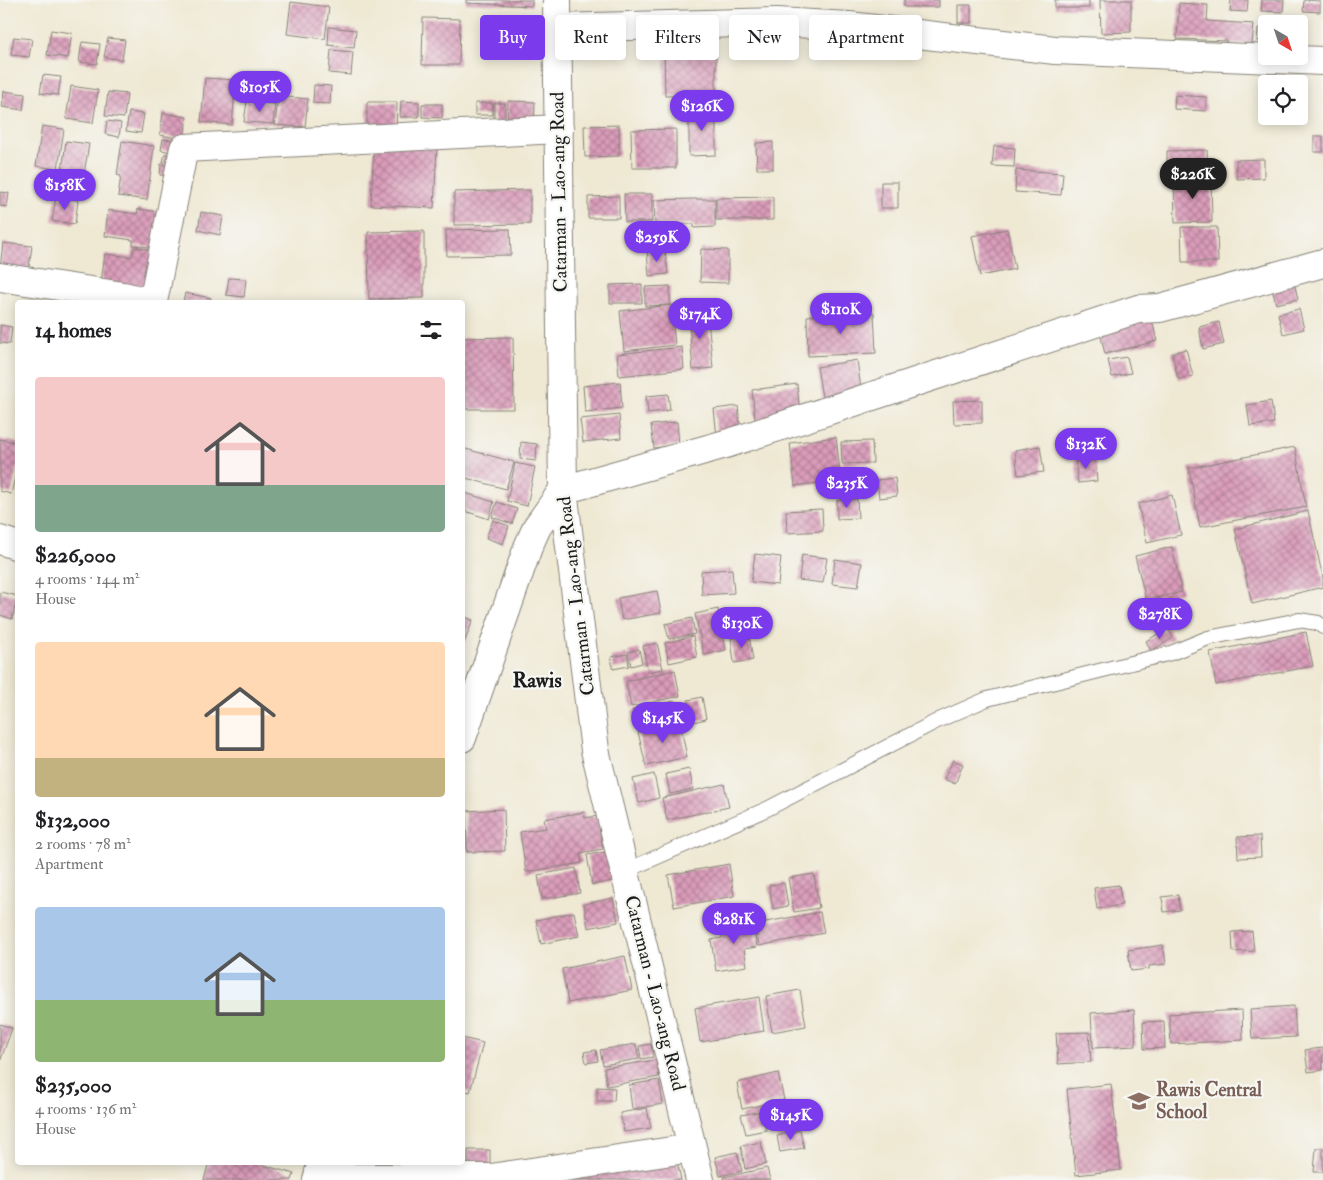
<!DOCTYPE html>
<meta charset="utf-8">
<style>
:root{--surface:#fff;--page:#f6f6f6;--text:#202124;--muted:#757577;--accent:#7c3aed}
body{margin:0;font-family:"IM FELL Double Pica",serif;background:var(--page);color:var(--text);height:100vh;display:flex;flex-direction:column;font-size:19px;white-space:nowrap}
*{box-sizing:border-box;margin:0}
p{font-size:16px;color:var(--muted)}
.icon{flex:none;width:28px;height:28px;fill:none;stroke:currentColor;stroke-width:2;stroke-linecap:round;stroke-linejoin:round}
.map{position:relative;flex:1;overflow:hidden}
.side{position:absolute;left:15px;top:300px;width:450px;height:865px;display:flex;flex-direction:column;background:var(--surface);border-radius:5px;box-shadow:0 2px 12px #0003}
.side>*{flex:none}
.hud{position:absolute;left:480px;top:15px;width:475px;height:45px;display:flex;gap:10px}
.needle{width:32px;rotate:141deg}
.controls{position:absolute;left:1258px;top:15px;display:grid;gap:10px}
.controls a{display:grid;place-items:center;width:50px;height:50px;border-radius:5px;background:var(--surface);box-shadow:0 2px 12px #0003;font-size:25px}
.price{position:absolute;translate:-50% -42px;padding:0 11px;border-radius:18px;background:var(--accent);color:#fff;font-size:16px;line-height:32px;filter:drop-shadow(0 1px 2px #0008)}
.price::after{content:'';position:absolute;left:50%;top:30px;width:15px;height:11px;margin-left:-8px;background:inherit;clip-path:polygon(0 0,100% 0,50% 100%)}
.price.on{background:#222;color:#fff}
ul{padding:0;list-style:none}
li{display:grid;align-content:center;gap:10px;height:265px;padding:0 20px}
li span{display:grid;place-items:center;height:155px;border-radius:5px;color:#555}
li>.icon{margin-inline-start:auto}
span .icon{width:90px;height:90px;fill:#fffc;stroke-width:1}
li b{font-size:21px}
h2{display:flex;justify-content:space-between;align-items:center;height:60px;padding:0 20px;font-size:21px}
.chip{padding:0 18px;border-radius:5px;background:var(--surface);box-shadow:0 2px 12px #0003;font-size:18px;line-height:45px}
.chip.on{background:var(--accent);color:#fff}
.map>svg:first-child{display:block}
.building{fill:url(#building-cross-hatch)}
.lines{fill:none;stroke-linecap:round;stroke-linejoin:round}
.lane-casing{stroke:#868278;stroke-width:16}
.street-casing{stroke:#868278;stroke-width:30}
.secondary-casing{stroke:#868278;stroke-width:30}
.lane{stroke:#fff;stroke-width:14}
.street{stroke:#fff;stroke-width:28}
.secondary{stroke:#fff;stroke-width:28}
.labels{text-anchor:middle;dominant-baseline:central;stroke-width:4.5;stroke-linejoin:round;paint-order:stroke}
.street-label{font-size:19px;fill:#1c1c1c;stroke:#f6f6f2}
.education-label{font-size:19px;font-weight:bold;fill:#785e54;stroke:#f6f6f2;text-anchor:start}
.quarter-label{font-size:21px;font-weight:bold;fill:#1c1c1c;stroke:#f6f6f2}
</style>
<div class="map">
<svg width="1323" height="1180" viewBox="0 0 1323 1180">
<defs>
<pattern id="building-cross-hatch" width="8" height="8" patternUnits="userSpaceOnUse" patternTransform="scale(1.25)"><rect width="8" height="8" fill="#da9cba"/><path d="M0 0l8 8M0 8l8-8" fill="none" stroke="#b07e96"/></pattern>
</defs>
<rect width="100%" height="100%" fill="#f6f6f2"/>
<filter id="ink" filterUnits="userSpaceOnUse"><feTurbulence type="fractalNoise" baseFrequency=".02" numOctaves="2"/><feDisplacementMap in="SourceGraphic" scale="10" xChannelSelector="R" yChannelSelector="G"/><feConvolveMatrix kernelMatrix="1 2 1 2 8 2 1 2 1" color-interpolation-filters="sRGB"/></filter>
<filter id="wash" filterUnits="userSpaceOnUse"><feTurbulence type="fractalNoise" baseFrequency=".0096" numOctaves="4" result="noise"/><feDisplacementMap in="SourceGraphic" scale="20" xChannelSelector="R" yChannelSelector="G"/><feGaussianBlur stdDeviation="1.12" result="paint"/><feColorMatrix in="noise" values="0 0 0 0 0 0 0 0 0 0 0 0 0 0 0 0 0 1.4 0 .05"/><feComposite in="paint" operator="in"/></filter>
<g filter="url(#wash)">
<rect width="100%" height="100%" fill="#efe9d4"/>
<g id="blocks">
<path class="building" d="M466,0H532V6L466,3Z
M904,0H939V7H904Z
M1055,0H1089V8H1055Z
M1100,0H1131V32L1101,33Z
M1231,0H1248L1247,12L1230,11Z
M1262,0H1284L1283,12L1261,11Z
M1304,0L1320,1V12L1303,11Z
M291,2L329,7L325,39L287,34Z
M1179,3L1208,5L1207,21L1254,24L1252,44L1226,43L1227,41L1177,39Z
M958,5H971V23H958Z
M423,18L460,19L459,65H422Z
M1288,18L1305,19L1303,45H1299V24H1287Z
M329,27L356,30L354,48L328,45Z
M1258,28L1266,29V42L1257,41Z
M51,30L72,33L68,58L47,55Z
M14,37L32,39L29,57L11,55Z
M108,38L125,40L122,60L104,57Z
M82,42L100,44L97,64L79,62Z
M716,45V95L665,96L664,46Z
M331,50L353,52L351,75L329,73Z
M43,75L61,77L58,95L40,93Z
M205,78L236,80L232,125L201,122Z
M314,85L331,86L330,104L313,103Z
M71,86L98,90L93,123L66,119Z
M4,91L25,94L23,110L2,107Z
M108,92L127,94L124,118L105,116Z
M1175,95L1206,97V111L1174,109Z
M278,96L308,99L305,127L275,125Z
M247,101L275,104L273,124L244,122Z
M401,101L419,102V117H400Z
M508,101L535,102L534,130L507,129Z
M367,102H397L396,132H367Z
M475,103H492L493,115H475Z
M494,103H505V122H494Z
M422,104H442V118L422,117Z
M689,108H716V155L689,156Z
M129,112L144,114L141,133L126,131Z
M163,113L187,117L184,139L160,135Z
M107,121L121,123L119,137L105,134Z
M619,125V156L585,157L584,126Z
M42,126L64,129L58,169L36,166Z
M676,129V168H632L631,130Z
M1314,136H1323V152H1314Z
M163,139L179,141L177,153L161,150Z
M66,141L89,144L84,174L62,171Z
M122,141L154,146L147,200L118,196L121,176L117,175Z
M773,142V169H757L756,143Z
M374,145L437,148L434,208L371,205Z
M994,146L1015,148L1014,167L992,166Z
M1207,150L1208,170L1167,172V151Z
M165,154L179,155L177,164L163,162Z
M1264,159V178L1237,179L1236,160Z
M161,164L176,167L174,177L160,175Z
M1016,170L1063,173L1061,195L1015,192Z
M1211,177L1212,222L1175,223L1174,178Z
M881,182H898V208H881Z
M530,190V224L454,225V192Z
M0,192L9,193L7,207L0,206Z
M624,194H652V222H625Z
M619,196V218H588V197Z
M56,197L78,200L75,224L52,221Z
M773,197V220H716V198Z
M693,199H715V227L694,228V224L655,225L654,200Z
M138,209L168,213L163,249L133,245V240L105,236L108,210L137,214Z
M201,212L223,216L220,235L198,230Z
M1181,227H1217L1218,262H1182Z
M510,229L511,255L447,256L446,230Z
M1007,229L1015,269L980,276L972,236Z
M424,231V298L369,299L368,232Z
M3,243L32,246L28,274L0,267Z
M134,247L160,251L153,298L100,288L105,254L132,257Z
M701,249L728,250V283L700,282Z
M665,250L668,274L649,276L647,251Z
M229,278L246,279L244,297L226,295Z
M1293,278L1298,299L1276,304L1271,284Z
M642,284V303H610V285Z
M670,286V305L645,306V287Z
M185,293L211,298L210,302H183Z
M671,305L675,345L624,351L620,311Z
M1299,309L1304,329L1283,334L1278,314Z
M707,310L713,368L693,370L688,312Z
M874,313L876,353L808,356L807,316Z
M1151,316L1157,341L1105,354L1099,328Z
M1219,322L1224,344L1203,349L1199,327Z
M0,325L12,327L10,344L0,343Z
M513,337L514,409H462V338Z
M682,347L684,369L619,376L617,354Z
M1186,349L1193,376L1178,379L1172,353Z
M1127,357L1131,373L1112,377L1108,360Z
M857,360L862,396L823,403L817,367Z
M620,382L622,408L585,412L583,386Z
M797,384L800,415L755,420L752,390Z
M668,394L670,410L648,413L646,396Z
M982,400V423L954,424L953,401Z
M1271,401L1274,423L1250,426L1247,405Z
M738,406L741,434L717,437L714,409Z
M619,415L621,438L583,442L580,419Z
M677,422L679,445L654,448L651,425Z
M836,437L841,480L795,486L790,443Z
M0,439L18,443V464L11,494L0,491Z
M872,441L873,463L842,464L841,442Z
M521,442L537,444L536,461L520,459Z
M1040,446L1044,472L1018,475L1015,450Z
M1295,447L1306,507L1200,527L1189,468Z
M462,448L514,462L506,489L462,477Z
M1095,457L1097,481L1078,483L1075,459Z
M515,463L535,467L527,506L507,501Z
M895,478L897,496L879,498L877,480Z
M847,480L849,495L832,498L830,482Z
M462,492L494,502L489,519L462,510Z
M1172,495L1181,535L1147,543L1138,504Z
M857,499L858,518L837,519V500Z
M497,502L517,509L512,524L492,517Z
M822,509L823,531L787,533L786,511Z
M1308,511L1323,578V587L1252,604L1235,529Z
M493,520L509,526L503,544L486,538Z
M1172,547L1182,592L1146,600L1135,556Z
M755,554L781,557L778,585L751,582Z
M802,555L827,558L823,583L799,580Z
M835,559L862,563L858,587L832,584Z
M732,569L734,593L702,595L701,571Z
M657,591L661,613L622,620L618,598Z
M0,592L18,596L12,619L0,615Z
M718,609L726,650L704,655L695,614Z
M462,616L473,620L463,646H462Z
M692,618L695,634L669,639L665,624Z
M1168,628L1173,638L1151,651L1146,641Z
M1306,632L1313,666L1216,685L1210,652Z
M749,635L753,660L734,663L731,638Z
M693,636L697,657L669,663L665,643Z
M657,643L663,669L648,672L643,646Z
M639,649L642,663L631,666L628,652Z
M627,654L629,666L613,669L611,657Z
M675,670L680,696L631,707L626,681Z
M702,697L706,719L693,722L688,700Z
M675,701L679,719L636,729L632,710Z
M680,723L687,757L646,766L638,732Z
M953,760L963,764L955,784L944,779Z
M689,769L693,789L670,794L666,774Z
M654,774L659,798L639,803L633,779Z
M724,784L729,807L667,820L662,798Z
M504,809L505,851L467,852L466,811Z
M584,812L585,818L597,816L603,849L580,853L582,863L526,872L520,832L546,828L544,819Z
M1260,836L1261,857L1238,858L1237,837Z
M606,852L612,881L592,885L587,855Z
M729,864L734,896L674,907L668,875Z
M576,868L580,893L542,899L538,875Z
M814,874L819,908L794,912L788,878Z
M784,883L788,906L773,909L769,885Z
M1119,885L1122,905L1097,909L1094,888Z
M1178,895L1180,910L1164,912L1162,897Z
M613,898L618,922L588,928L584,904Z
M574,912L579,936L541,944L536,920Z
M820,912L824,933L759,946L755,924Z
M752,919L757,947L744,949L747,966L716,971L711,940L722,938L720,924Z
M1252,931L1254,951L1233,952L1232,932Z
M1163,945L1166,964L1149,966V969L1131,971L1128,950Z
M625,956L632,990L568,1003L562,969Z
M800,990L806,1026L772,1032L766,996Z
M759,997L764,1031L700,1042L695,1008Z
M1294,1006L1296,1037L1252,1039L1250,1009Z
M1134,1010L1136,1046L1093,1048L1091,1013Z
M1242,1010L1243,1040L1171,1044L1169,1014Z
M1164,1021L1165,1048L1144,1049L1143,1022Z
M0,1024L12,1028L0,1062Z
M1089,1032L1091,1062L1058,1064L1056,1033Z
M462,1038L483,1043L470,1092L462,1090Z
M636,1044L639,1059L603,1065L600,1050Z
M651,1044L653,1057L641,1059L639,1046Z
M1323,1048V1070L1308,1072L1305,1050Z
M596,1050L598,1061L586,1063L584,1052Z
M656,1060L659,1077L607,1086L604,1068Z
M778,1073L784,1100L742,1109L737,1083Z
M659,1080L663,1104L632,1109L629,1085Z
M1111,1084L1121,1170L1076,1175L1067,1089Z
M597,1087L615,1088L614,1101H597Z
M794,1107L798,1125L775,1130L771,1112Z
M647,1108L651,1128L624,1132L620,1113Z
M762,1111L766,1130L746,1134L741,1115Z
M800,1130L804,1148L780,1152L777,1136Z
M761,1142L766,1164L745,1169L741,1146Z
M1316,1148H1323V1172H1314Z
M468,1150H490V1174H468Z
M675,1151L681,1180H564Z
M737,1152L742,1171L720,1176L715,1157Z
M209,1162H253L294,1174L292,1180H204Z
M767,1168L770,1180H725L724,1177Z"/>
</g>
</g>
<g filter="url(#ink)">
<use href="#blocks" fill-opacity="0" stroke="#868278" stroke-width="1"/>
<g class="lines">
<g class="lane-casing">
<path id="lane" d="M625,871L767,809L939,720L987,699L1171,653L1208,638L1299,620L1318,623L1323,627"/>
</g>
<g class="street-casing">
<path id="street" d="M557,28L777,22L849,26L1055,50L1323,61
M0,277L123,296L149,302
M153,302L184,148L559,129
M0,540L18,546
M319,1172L347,1178H491L692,1148
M700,1180L595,750L563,490L729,443L1138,309L1160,308L1323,263"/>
</g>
<g class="secondary-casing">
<path id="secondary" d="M462,738L528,547L537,527L563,490L557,0
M317,1180L322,1162"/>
</g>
<use href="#lane" class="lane"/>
<use href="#street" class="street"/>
<use href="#secondary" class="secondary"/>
</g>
</g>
<defs>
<g id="school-bare" transform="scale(1.725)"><path d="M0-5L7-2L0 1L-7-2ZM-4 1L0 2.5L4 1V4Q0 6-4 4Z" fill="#8d6e63" stroke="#f6f6f2" stroke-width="2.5" paint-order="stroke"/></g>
</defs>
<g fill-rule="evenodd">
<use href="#school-bare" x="1139" y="1101"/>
</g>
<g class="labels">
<g class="street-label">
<text transform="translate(559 192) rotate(-91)">Catarman - Lao-ang Road</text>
<text transform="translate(576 596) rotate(-97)">Catarman - Lao-ang Road</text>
<text transform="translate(655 993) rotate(76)">Catarman - Lao-ang Road</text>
</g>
<g class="education-label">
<text x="1156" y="1090">Rawis Central<tspan x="1156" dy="22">School</tspan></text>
</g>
<g class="quarter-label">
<text x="537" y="680">Rawis</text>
</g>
</g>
</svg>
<div class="controls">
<a><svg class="needle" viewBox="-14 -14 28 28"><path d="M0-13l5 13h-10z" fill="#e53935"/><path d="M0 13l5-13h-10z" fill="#757577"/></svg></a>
<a><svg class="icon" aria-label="locate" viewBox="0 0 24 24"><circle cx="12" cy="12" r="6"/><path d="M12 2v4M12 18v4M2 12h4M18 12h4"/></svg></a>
</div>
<b class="price" style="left:260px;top:113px">$105K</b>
<b class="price" style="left:702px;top:132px">$126K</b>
<b class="price on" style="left:1193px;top:200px">$226K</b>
<b class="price" style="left:65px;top:211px">$158K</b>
<b class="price" style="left:657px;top:263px">$259K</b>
<b class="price" style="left:841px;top:335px">$110K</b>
<b class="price" style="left:700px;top:340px">$174K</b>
<b class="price" style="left:1086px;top:470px">$132K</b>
<b class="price" style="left:847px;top:509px">$235K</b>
<b class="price" style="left:1160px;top:640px">$278K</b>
<b class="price" style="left:742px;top:649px">$130K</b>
<b class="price" style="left:663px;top:744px">$145K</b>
<b class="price" style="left:734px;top:945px">$281K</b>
<b class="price" style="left:791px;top:1141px">$145K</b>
<div class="hud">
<a class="chip on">Buy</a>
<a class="chip">Rent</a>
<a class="chip">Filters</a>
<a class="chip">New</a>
<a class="chip">Apartment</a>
</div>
<section class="side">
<h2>14 homes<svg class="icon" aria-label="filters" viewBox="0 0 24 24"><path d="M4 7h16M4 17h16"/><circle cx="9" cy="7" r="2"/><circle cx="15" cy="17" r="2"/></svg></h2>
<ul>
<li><span style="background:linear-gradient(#f6c9c9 70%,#7fa58c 0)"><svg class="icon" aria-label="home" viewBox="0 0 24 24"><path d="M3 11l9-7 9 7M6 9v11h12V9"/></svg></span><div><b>$226,000</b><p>4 rooms · 144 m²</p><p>House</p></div></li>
<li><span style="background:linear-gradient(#ffd9b3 75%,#c2b280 0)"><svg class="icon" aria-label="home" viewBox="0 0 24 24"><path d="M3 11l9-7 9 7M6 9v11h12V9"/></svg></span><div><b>$132,000</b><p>2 rooms · 78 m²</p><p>Apartment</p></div></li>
<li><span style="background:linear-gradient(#a9c7e8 60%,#8fb573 0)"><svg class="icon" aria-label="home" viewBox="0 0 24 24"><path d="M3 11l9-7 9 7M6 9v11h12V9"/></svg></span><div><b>$235,000</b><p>4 rooms · 136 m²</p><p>House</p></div></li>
</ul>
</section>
</div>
